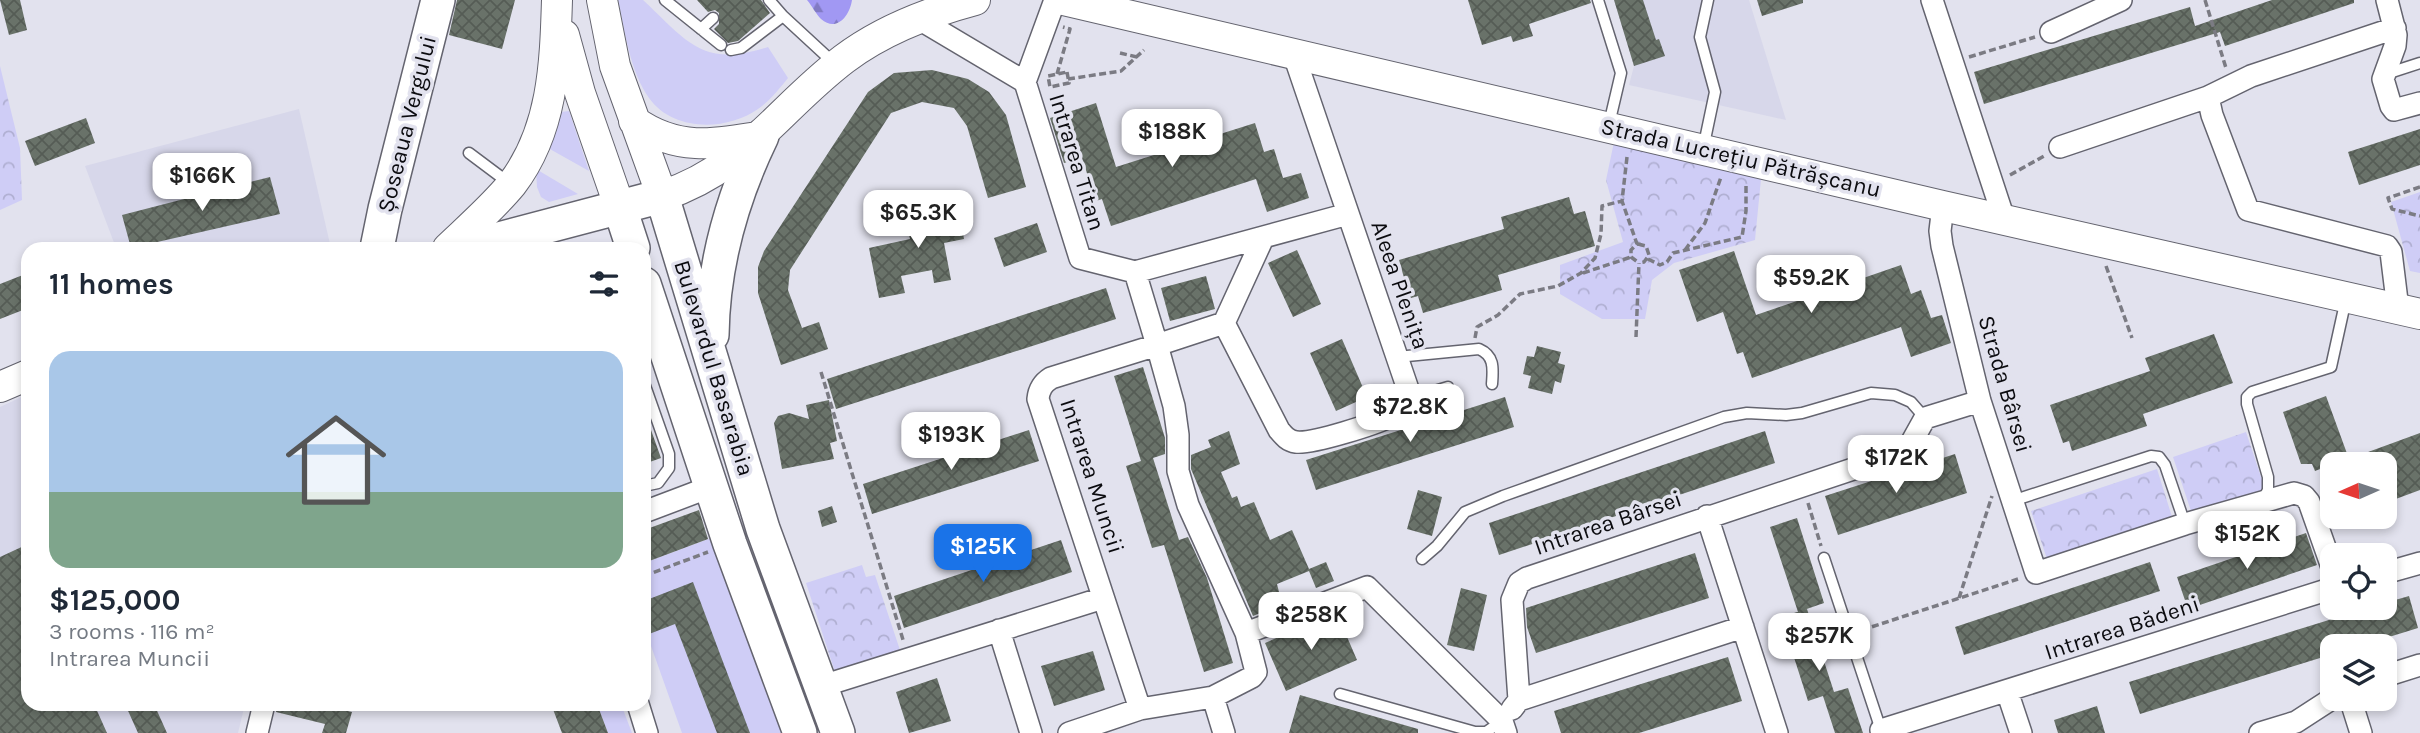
<!DOCTYPE html>
<meta charset="utf-8">
<style>
:root{--surface:#fff;--page:#f6f6f7;--text:#1f2937;--muted:#747a83;--line:#e0e1e3;--accent:#1a73e8}
body{margin:0;font-family:Karla,sans-serif;background:var(--page);color:var(--text);height:100vh;display:flex;flex-direction:column;font-size:26px;white-space:nowrap}
*{box-sizing:border-box;margin:0}
p{font-size:23px;color:var(--muted)}
.icon{flex:none;width:38px;height:38px;fill:none;stroke:currentColor;stroke-width:2;stroke-linecap:round;stroke-linejoin:round}
.map{position:relative;flex:1;overflow:hidden}
.details{position:absolute;left:21px;top:242px;width:630px;height:469px;display:flex;flex-direction:column;background:var(--surface);border-radius:21px;box-shadow:0 4px 10px #0003}
.details>*{flex:none}
.needle{width:46px;rotate:267deg}
.controls{position:absolute;left:2320px;top:452px;display:grid;gap:14px}
.controls a{display:grid;place-items:center;width:77px;height:77px;border-radius:14px;background:var(--surface);box-shadow:0 4px 10px #0003;font-size:35px}
.price{position:absolute;translate:-50% -60px;padding:0 16px;border-radius:14px;background:#fff;color:#222;font-size:23px;line-height:46px;filter:drop-shadow(0 2px 4px #0008)}
.price::after{content:'';position:absolute;left:50%;top:42px;width:21px;height:16px;margin-left:-10px;background:inherit;clip-path:polygon(0 0,100% 0,50% 100%)}
.price.active{background:var(--accent);color:#fff}
ul{padding:0;list-style:none}
li{display:grid;align-content:center;gap:14px;height:371px;padding:0 28px}
li+li{border-top:2px solid var(--line)}
li span{display:grid;place-items:center;height:217px;border-radius:21px;color:#555}
li>.icon{margin-inline-start:auto}
span .icon{width:126px;height:126px;fill:#fffc;stroke-width:1}
li b{font-size:30px}
h2{display:flex;justify-content:space-between;align-items:center;height:84px;padding:0 28px;font-size:30px}
.map>svg:first-child{display:block}
.built{fill:#d7d7ea}
.green{fill:#cfcdf6}
.forest{fill:url(#forest-firs)}
.park{fill:url(#park-crowns)}
.building{fill:url(#building-cross-hatch)}
.lines{fill:none;stroke-linecap:round;stroke-linejoin:round}
.service-casing{stroke:#64646f;stroke-width:13}
.minor-casing{stroke:#64646f;stroke-width:24}
.secondary-casing{stroke:#64646f;stroke-width:32}
.primary-casing{stroke:#64646f;stroke-width:36}
.path{stroke:#7b7b83;stroke-width:3.5;stroke-dasharray:7 3.5;stroke-linecap:butt}
.service{stroke:#fff;stroke-width:10}
.minor{stroke:#fff;stroke-width:21}
.secondary{stroke:#fff;stroke-width:30}
.primary{stroke:#fff;stroke-width:33}
.labels{text-anchor:middle;dominant-baseline:central;stroke-width:7;stroke-linejoin:round;paint-order:stroke}
.street-label{font-size:23px;fill:#0b0b0f;stroke:#e2e2ee}
</style>
<div class="map">
<svg width="2420" height="733" viewBox="0 0 2420 733">
<defs>
<pattern id="forest-firs" width="22" height="20" patternUnits="userSpaceOnUse" patternTransform="scale(1.75)"><rect width="22" height="20" fill="#a198f3"/><path d="M5 1l3.5 6h-7zM16 11l3.5 6h-7z" fill="#817ac3"/></pattern>
<pattern id="park-crowns" width="20" height="18" patternUnits="userSpaceOnUse" patternTransform="scale(1.75)"><rect width="20" height="18" fill="#cfcdf6"/><path d="M2 6a3 3 0 1 1 6 0M12 15a3 3 0 1 1 6 0" fill="none" stroke="#b0afd2"/></pattern>
<pattern id="building-cross-hatch" width="8" height="8" patternUnits="userSpaceOnUse" patternTransform="scale(1.75)"><rect width="8" height="8" fill="#697269"/><path d="M0 0l8 8M0 8l8-8" fill="none" stroke="#555c55"/></pattern>
</defs>
<rect width="100%" height="100%" fill="#e2e2ee"/>
<path class="built" d="M1614,0H1749L1786,120L1629,85L1634,66Z
M299,109L330,244L311,248H116L85,166Z
M28,394V704H245L238,733H0V407Z"/>
<path class="green" d="M618,0H643C688,42 702,68 768,47L788,78C779,89 770,101 758,109C727,131 673,132 649,98C630,71 625,32 618,0Z
M569,111L589,171L548,148L561,112Z
M536,169L578,194L549,202L541,197L537,187Z
M714,537L788,733H682L651,646L644,648V563Z
M597,704H621L632,733H608Z"/>
<path class="forest" d="M807,0H852C850,15 837,33 821,19C816,14 812,6 807,0Z"/>
<path class="park" d="M0,66L20,148L22,200L0,210Z
M1614,142L1761,179L1755,240L1674,263L1652,280L1645,319H1602L1560,294V265L1623,242L1606,180Z
M2420,192V273L2410,271L2391,202Z
M2246,432L2265,489L2192,514L2173,457Z
M2157,469L2173,520L2048,562L2031,511Z
M862,565L866,577L875,575L900,650L835,672L806,583Z"/>
<path class="building" d="M0,0H20L27,30L9,35Z
M457,0H515L502,49L449,35Z
M697,0H761L770,13L738,41L728,43L714,29L719,24V13L715,10L708,12Z
M1468,0H1590L1591,3L1529,24L1533,36L1513,42L1511,36L1482,45Z
M1614,0H1643L1656,40L1659,39L1665,56L1634,66Z
M1757,0H1803V3L1762,16Z
M2272,0H2354V3L2225,46L2220,32L1984,104L1974,72L2190,7L2195,26Z
M932,70L968,79L989,92L1006,115L1026,187L988,198L967,126L954,108L922,102L891,113L790,270L788,290L802,328L819,322L828,349L781,365L758,293V267L764,251L868,92L894,73Z
M1096,103L1116,167L1255,123L1264,152L1274,149L1283,178L1301,173L1309,198L1267,212L1256,179L1111,226L1102,199L1096,201L1082,158L1064,163L1050,118Z
M86,118L95,143L35,166L25,141Z
M2420,129V165L2359,185L2348,152Z
M270,177L280,214L131,248L122,215Z
M1569,197L1574,214L1585,211L1595,246L1498,275L1502,290L1423,313L1418,296L1401,301L1397,288L1406,285L1399,260L1504,229L1501,217Z
M957,201L964,239L944,243L951,280L934,283L932,270L901,276L905,293L879,298L869,248L910,239L907,226L922,223L919,209Z
M1037,223L1047,252L1004,267L994,238Z
M1297,250L1321,304L1293,317L1268,263Z
M1734,251L1756,315L1901,265L1911,294L1921,290L1931,318L1942,315L1951,343L1911,357L1901,327L1752,378L1743,352L1737,354L1723,312L1697,322L1679,270Z
M28,273V308L0,319V284Z
M1206,276L1215,309L1170,321L1161,288Z
M1106,288L1116,319L836,409L827,379Z
M2214,334L2233,383L2143,414L2147,426L2072,451L2069,441L2063,443L2050,405L2150,371L2145,358Z
M1342,339L1367,397L1336,411L1310,353Z
M1537,346L1561,352L1558,363L1565,365L1561,383L1555,381L1552,394L1528,388L1531,376L1523,374L1527,356L1534,357Z
M1143,367L1165,438V454L1153,458L1179,540L1188,537L1207,578L1233,663L1204,672L1164,545L1152,548L1126,466L1141,461L1114,376Z
M2326,396L2349,459L2420,433V490L2385,503V464H2333L2315,471L2312,464H2301L2283,412Z
M1505,397L1514,427L1316,490L1306,460Z
M829,400L837,441L830,443L834,459L782,469L774,423L778,416L789,413L809,419L806,405Z
M644,416H646L661,458L644,464Z
M1029,430L1039,461L872,514L863,484Z
M1229,431L1240,464L1221,472L1232,498L1237,496L1241,507L1254,502L1270,540L1292,530L1309,569L1326,562L1334,581L1316,588L1309,571L1277,584L1282,604L1253,616L1191,469V455L1211,447L1208,440Z
M1765,431L1775,463L1499,555L1489,523Z
M1955,454L1967,493L1838,535L1825,496Z
M1418,490L1442,497L1432,536L1407,529Z
M832,506L837,522L822,527L818,511Z
M699,510L708,539L644,563V530Z
M1797,518L1824,603L1798,612L1770,527Z
M2306,533L2317,565L2188,609L2177,577Z
M1061,540L1072,572L904,628L894,596Z
M28,544V704H94L107,733H0V557Z
M1695,553L1709,598L1536,653L1527,627L1526,608Z
M2150,562L2160,591L1964,655L1955,627Z
M693,582L720,654L750,733H717L675,624L644,636V601Z
M1461,588L1487,595L1474,651L1447,645Z
M2409,596L2418,628L2360,646H2333V654L2140,714L2129,682L2371,607H2385V603Z
M1807,609L1834,692L1848,688L1863,733H1835L1823,696L1808,701L1781,617Z
M1338,616L1357,660L1286,691L1265,643L1313,622L1314,626Z
M1093,651L1105,690L1054,706L1041,666Z
M1728,657L1742,701L1639,733H1561L1554,711Z
M937,678L951,721L909,733L896,692Z
M1300,695L1418,729V733H1289Z
M125,704H154L167,733H138Z
M277,704H336L335,708L352,712L346,733H322L325,724L276,712Z
M551,704H597L608,733H562Z
M2097,706L2105,733H2058L2054,720Z"/>
<g class="lines">
<g class="service-casing">
<path id="service" d="M665,0L721,45
M769,0L783,16L835,64
M1598,0L1621,73L1609,124
M701,29L713,18
M731,50L741,48L783,16
M2386,74L2420,63
M1703,149L1715,92L1700,37L1708,0
M469,153L509,183
M1397,357L1479,349C1495,356 1493,369 1492,384
M644,383L669,454V468L658,483L644,486
M1411,398L1448,387
M2263,500L2268,490V477L2247,404V397L2252,392L2331,367L2346,299
M2012,501L2151,456L2159,457L2165,465L2185,524
M1824,558L1882,733
M1422,559L1437,546L1465,512L1503,496L1724,417L1747,413L1786,415L1802,413L1871,393L1895,395L1911,402L1925,418
M1340,694L1475,732H1486L1502,721"/>
</g>
<g class="minor-casing">
<path id="minor" d="M1055,0L1025,82L1080,258L1135,272L1157,345L1224,323L1263,238
M1932,0L2004,219
M2387,0L2396,35L2395,46L2383,79L2391,106L2394,110L2420,103
M919,19L1025,82
M2395,28L2251,76L2208,97L2212,115L2248,210L2387,246L2391,252L2398,309
M2051,32L2121,0
M2060,147L2208,97
M1943,206L1940,231L1942,246L1980,401L2036,573L2185,524L2294,493L2304,496L2309,502L2333,570
M1135,272L1348,214
M1224,323L1279,430C1284,436 1288,441 1296,442C1313,444 1375,424 1391,416C1400,412 1407,407 1411,398L1294,55
M1157,345L1174,406L1178,435V471L1188,505L1246,633L1256,672L1252,677L1213,697L1140,709L1038,399C1039,389 1043,383 1051,378Z
M644,512L710,487
M1707,516L1777,733
M2385,573L2420,563
M999,630L1031,733
M1246,633L1367,587L1502,721L1506,733
M2385,676L2420,665
M819,687L1103,598
M2007,691L2021,733
M1213,697L1224,733
M2350,698L2361,733
M1519,700L1512,600L1519,583L1527,578L1895,455L1910,445L1925,418L1980,401
M638,704L647,733
M1512,709L1519,700L1743,627
M1881,730L2333,588
M257,733L264,704
M1069,733L1140,709
M2260,733L2296,722L2333,698"/>
</g>
<g class="secondary-casing">
<path id="secondary" d="M602,0L615,66L662,196C746,168 777,110 844,59C881,31 930,12 975,0
M1063,0L1943,206L2420,314
M564,35L580,93L620,208
M634,121C676,151 714,145 762,136
M448,248C469,228 493,207 512,184C553,130 555,65 557,0
M0,387L28,375"/>
</g>
<g class="primary-casing">
<path id="primary" d="M620,208L633,248
M377,248L385,209L438,0
M465,248L662,196L763,529L838,733
M644,284L730,544L800,733
M712,335C713,264 731,200 762,136"/>
</g>
<path class="path" d="M2205,0L2226,68
M1120,53L1137,57
M1969,57L2035,37
M1067,72L1069,83L1050,87L1048,76Z
M1057,74L1070,29L1063,27
M1068,79L1121,71L1144,50
M1627,157L1622,201L1637,244L1631,250V257L1639,263
M2010,175L2046,155
M2420,187L2388,198L2392,209L2420,216
M1638,244L1646,246L1649,255L1644,262L1639,263
M1685,250L1705,223L1721,177
M1648,259L1660,265L1667,262L1673,253L1742,237L1746,211V184
M2106,266L2132,338
M1583,273L1631,257
M1636,337L1639,263
M1475,338L1477,327L1498,315L1520,294L1558,286L1581,273L1595,258L1601,234L1602,206L1622,201
M821,372L904,643
M1808,503L1821,546
M644,576L708,552
M1959,598L1992,496
M1862,630L2018,579"/>
<use href="#service" class="service"/>
<use href="#minor" class="minor"/>
<use href="#secondary" class="secondary"/>
<use href="#primary" class="primary"/>
</g>
<g class="labels">
<g class="street-label">
<text transform="translate(407 124) rotate(-76)">Șoseaua Vergului</text>
<text transform="translate(1741 158) rotate(13)">Strada Lucrețiu Pătrășcanu</text>
<text transform="translate(1077 162) rotate(73)">Intrarea Titan</text>
<text transform="translate(1400 285) rotate(71)">Aleea Plenița</text>
<text transform="translate(714 368) rotate(73)">Bulevardul Basarabia</text>
<text transform="translate(2005 384) rotate(74)">Strada Bârsei</text>
<text transform="translate(1092 476) rotate(72)">Intrarea Muncii</text>
<text transform="translate(1608 523) rotate(-19)">Intrarea Bârsei</text>
<text transform="translate(2122 628) rotate(-18)">Intrarea Bădeni</text>
</g>
</g>
</svg>
<div class="controls">
<a><svg class="needle" viewBox="-14 -14 28 28"><path d="M0-13l5 13h-10z" fill="#e53935"/><path d="M0 13l5-13h-10z" fill="#747a83"/></svg></a>
<a><svg class="icon" aria-label="locate" viewBox="0 0 24 24"><circle cx="12" cy="12" r="6"/><path d="M12 2v4M12 18v4M2 12h4M18 12h4"/></svg></a>
<a><svg class="icon" aria-label="layers" viewBox="0 0 24 24"><path d="M12 4l9 5-9 5-9-5zM3 14l9 5 9-5"/></svg></a>
</div>
<b class="price" style="left:1172px;top:169px">$188K</b>
<b class="price" style="left:202px;top:213px">$166K</b>
<b class="price" style="left:918px;top:250px">$65.3K</b>
<b class="price" style="left:1811px;top:315px">$59.2K</b>
<b class="price" style="left:1410px;top:444px">$72.8K</b>
<b class="price" style="left:951px;top:472px">$193K</b>
<b class="price" style="left:1896px;top:495px">$172K</b>
<b class="price" style="left:2247px;top:571px">$152K</b>
<b class="price active" style="left:983px;top:584px">$125K</b>
<b class="price" style="left:1311px;top:652px">$258K</b>
<b class="price" style="left:1819px;top:673px">$257K</b>
<section class="details">
<h2>11 homes<svg class="icon" aria-label="filters" viewBox="0 0 24 24"><path d="M4 7h16M4 17h16"/><circle cx="9" cy="7" r="2"/><circle cx="15" cy="17" r="2"/></svg></h2>
<ul>
<li><span style="background:linear-gradient(#a9c7e8 65%,#7fa58c 0)"><svg class="icon" aria-label="home" viewBox="0 0 24 24"><path d="M3 11l9-7 9 7M6 9v11h12V9"/></svg></span><div><b>$125,000</b><p>3 rooms · 116 m²</p><p>Intrarea Muncii</p></div></li>
</ul>
</section>
</div>
